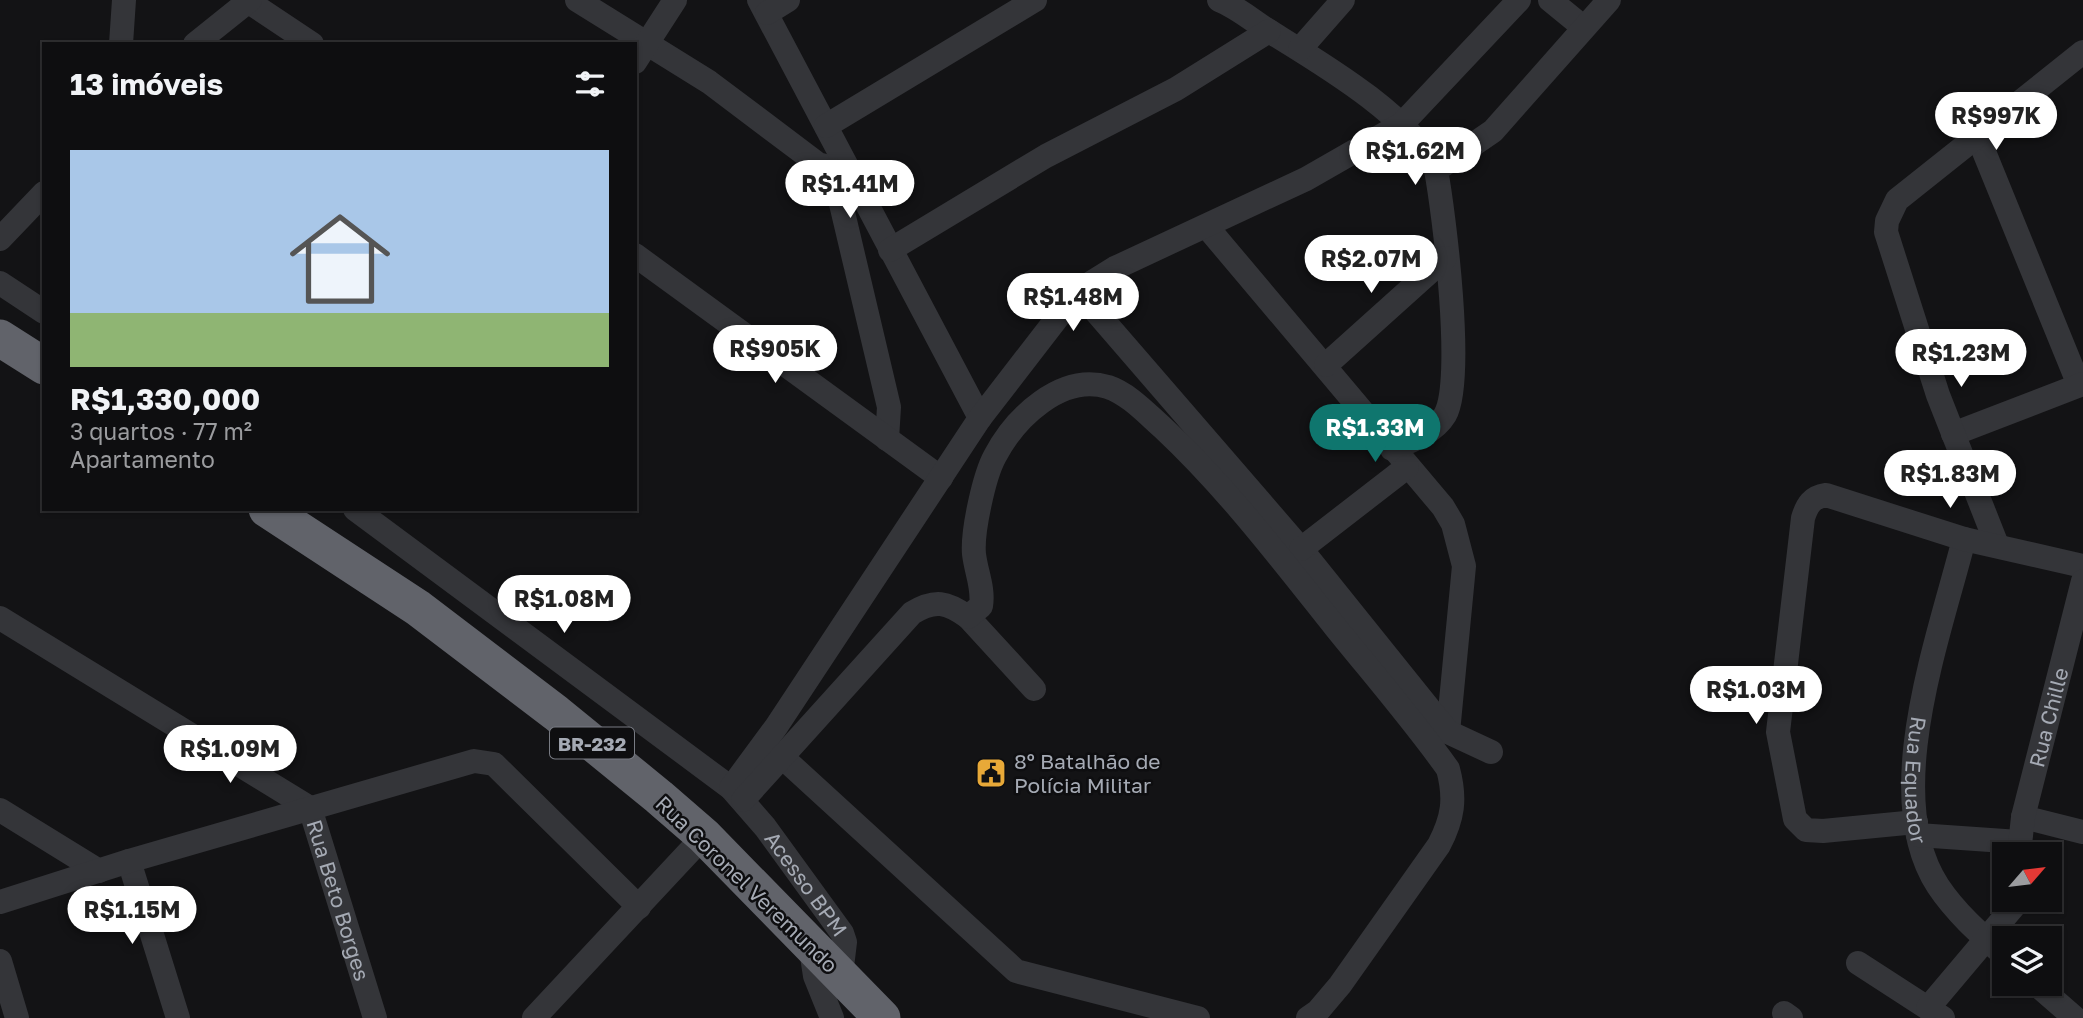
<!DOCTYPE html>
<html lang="pt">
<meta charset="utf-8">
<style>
:root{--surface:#0e0e10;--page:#1c1c1e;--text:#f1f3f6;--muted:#9b9c9f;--line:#2e2e30;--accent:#0f766e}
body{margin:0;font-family:"Golos Text",sans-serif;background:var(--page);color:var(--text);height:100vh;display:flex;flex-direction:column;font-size:26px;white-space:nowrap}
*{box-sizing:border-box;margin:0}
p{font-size:23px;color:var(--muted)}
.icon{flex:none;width:38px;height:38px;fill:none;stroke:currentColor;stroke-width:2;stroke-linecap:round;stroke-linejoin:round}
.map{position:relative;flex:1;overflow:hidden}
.side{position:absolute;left:42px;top:42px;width:595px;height:469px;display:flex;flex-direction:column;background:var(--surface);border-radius:0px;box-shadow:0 2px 5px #0004,0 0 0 2px var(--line)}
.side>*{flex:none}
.needle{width:46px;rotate:62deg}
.tools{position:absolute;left:1992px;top:842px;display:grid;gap:14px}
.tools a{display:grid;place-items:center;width:70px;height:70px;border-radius:0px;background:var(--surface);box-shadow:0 2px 5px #0004,0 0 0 2px var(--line);font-size:35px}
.price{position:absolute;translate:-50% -60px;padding:0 16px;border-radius:24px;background:#fff;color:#222;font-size:23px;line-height:46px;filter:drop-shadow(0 2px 4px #0008)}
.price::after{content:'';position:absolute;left:50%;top:42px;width:21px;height:16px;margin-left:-10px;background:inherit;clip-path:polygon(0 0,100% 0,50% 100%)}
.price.selected{background:var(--accent);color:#fff}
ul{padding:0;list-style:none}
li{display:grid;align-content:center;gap:14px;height:371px;padding:0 28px}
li+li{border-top:2px solid var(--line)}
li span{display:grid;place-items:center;height:217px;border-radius:0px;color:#555}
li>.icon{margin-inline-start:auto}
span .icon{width:126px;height:126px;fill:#fffc;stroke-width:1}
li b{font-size:30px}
h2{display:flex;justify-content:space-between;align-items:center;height:84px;padding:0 28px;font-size:30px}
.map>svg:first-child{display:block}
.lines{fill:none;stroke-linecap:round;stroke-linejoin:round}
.minor{stroke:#343539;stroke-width:24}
.highway{stroke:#61636a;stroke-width:37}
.labels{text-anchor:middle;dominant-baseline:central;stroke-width:5;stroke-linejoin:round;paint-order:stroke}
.shield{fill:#0e0e10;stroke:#787b83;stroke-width:2}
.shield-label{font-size:19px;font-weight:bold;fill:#a5aab4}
.street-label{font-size:21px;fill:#a5aab4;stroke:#0e0e10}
.poi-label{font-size:21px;fill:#a5aab4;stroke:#0e0e10;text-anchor:start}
</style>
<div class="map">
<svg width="2083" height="1018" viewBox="0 0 2083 1018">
<rect width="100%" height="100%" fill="#131315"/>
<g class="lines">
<g class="minor">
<path d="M246,0L312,44"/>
<path d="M577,0L709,82L818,164L852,173"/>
<path d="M759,0L980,418"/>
<path d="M1219,0C1237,7 1253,21 1269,31C1319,62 1412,116 1436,170C1444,213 1465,381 1445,415C1434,433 1411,441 1392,449"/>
<path d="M1550,0L1583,27"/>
<path d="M767,13L788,0"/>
<path d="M121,44L124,0"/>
<path d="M195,44L250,0"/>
<path d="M1300,49L1343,0"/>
<path d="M635,62L675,0"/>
<path d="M826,126L1035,0"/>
<path d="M1978,137L2079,385"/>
<path d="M833,170L889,407L887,439"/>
<path d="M1436,170L1493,131L1609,0"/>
<path d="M1207,227L1443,507L1453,524L1464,566L1448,732"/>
<path d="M0,239L44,193"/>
<path d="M890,250L1046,156L1176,89L1269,31"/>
<path d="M635,255L941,478"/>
<path d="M0,283L44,312"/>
<path d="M1078,291L1301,549L1448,732L1491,752"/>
<path d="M1326,365L1445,258"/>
<path d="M1953,434L2083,384"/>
<path id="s1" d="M355,509L731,788L765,827L842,933L845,942L841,975"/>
<path id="s2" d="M1964,539C1940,635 1879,796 1938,886C1956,913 1979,933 2004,955"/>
<path d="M1997,545L1938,395L1886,232L1887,221L1897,200L2083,52"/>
<path d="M1301,549L1407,467"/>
<path d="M968,617L1034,689"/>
<path id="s3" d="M0,618L310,808L375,1018"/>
<path d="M781,756L1016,971L1198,1018"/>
<path d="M731,788L776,727L980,418L1078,291L1115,268L1306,179L1402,124L1519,0"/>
<path d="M743,800L912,613C935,599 947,602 968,617L981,606C984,588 976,572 974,554C972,532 984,476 995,456C1015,418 1061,373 1108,387C1129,394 1147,414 1163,428C1228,489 1281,559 1336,628C1374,675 1413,720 1448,769C1456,799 1453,818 1439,845L1340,985L1318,1011L1308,1018"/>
<path d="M0,810L99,871"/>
<path d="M2023,817L2083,832"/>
<path d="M1916,822L1823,831L1806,830L1795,819L1778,732L1803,518C1807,505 1812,497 1826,495L1964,539L2083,566"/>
<path d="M1918,835L2019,842"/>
<path id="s4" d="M2019,854L2023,817L2083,581"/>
<path d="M129,861L178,1018"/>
<path d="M0,902L129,861L474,761L494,764L639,907"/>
<path d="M810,943L815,976L832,1018"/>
<path d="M0,961L17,1018"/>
<path d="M1858,963L1943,1018"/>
<path d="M2036,984L2075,1018"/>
<path d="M1928,1008L2014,906L2016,900"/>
<path d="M1784,1013L1791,1018"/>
<path d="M534,1018L704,836"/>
</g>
<path class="highway" d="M0,338L44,366
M267,509L418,608L556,713L659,797L704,836L882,1018"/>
</g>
<defs>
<g id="civic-square" transform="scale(1.575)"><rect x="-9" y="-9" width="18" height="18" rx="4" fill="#e8a938" stroke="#0e0e10"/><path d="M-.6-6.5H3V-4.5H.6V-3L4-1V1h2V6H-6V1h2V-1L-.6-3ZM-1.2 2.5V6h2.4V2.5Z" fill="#111"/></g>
</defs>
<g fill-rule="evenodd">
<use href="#civic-square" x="991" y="773"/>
</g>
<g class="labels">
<rect class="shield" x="550" y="727.5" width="84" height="31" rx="5"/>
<g class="shield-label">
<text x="592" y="743">BR-232</text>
</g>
<g class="street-label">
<text stroke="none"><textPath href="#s4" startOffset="140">Rua Chille</textPath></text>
<text stroke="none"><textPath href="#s2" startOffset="247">Rua Equador</textPath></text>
<text transform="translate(747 884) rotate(44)">Rua Coronel Veremundo</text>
<text stroke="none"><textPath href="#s1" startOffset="590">Acesso BPM</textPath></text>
<text stroke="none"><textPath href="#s3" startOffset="460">Rua Beto Borges</textPath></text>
</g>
<g class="poi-label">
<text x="1014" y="761">8º Batalhão de<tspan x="1014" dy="24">Polícia Militar</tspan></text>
</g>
</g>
</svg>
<div class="tools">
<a><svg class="needle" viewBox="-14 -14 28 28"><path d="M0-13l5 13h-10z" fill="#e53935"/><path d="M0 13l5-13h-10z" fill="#9b9c9f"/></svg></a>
<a><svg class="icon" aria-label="layers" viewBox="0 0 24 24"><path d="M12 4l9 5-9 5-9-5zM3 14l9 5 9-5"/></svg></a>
</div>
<b class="price" style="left:1996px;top:152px">R$997K</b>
<b class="price" style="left:1415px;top:187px">R$1.62M</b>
<b class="price" style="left:850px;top:220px">R$1.41M</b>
<b class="price" style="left:1371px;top:295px">R$2.07M</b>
<b class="price" style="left:1073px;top:333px">R$1.48M</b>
<b class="price" style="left:775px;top:385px">R$905K</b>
<b class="price" style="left:1961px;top:389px">R$1.23M</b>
<b class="price selected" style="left:1375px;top:464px">R$1.33M</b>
<b class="price" style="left:1950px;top:510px">R$1.83M</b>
<b class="price" style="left:564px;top:635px">R$1.08M</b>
<b class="price" style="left:1756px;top:726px">R$1.03M</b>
<b class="price" style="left:230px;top:785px">R$1.09M</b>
<b class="price" style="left:132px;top:946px">R$1.15M</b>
<section class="side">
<h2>13 imóveis<svg class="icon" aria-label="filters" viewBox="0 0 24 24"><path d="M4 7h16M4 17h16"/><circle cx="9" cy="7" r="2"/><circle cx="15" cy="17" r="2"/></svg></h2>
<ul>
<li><span style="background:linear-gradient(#a9c7e8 75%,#8fb573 0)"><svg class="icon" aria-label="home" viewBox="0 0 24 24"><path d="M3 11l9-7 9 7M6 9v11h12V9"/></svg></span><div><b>R$1,330,000</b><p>3 quartos · 77 m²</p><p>Apartamento</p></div></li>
</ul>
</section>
</div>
